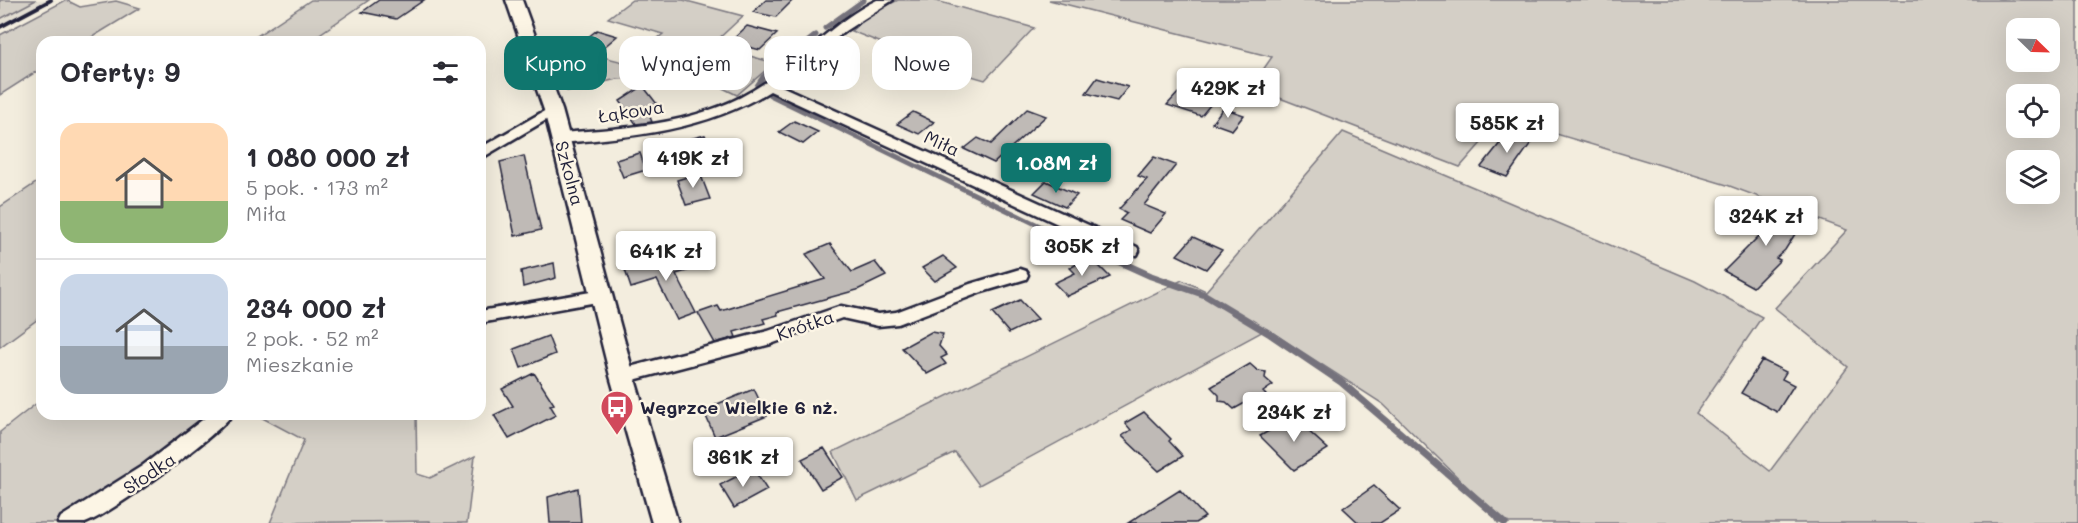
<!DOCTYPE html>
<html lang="pl">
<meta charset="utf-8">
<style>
:root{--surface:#fff;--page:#f2f2f3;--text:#2b2b33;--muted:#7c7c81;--line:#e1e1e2;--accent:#0f766e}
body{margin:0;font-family:Mali,sans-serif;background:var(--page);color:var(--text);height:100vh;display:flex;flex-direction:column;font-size:22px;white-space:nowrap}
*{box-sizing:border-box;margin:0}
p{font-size:20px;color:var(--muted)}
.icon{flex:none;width:33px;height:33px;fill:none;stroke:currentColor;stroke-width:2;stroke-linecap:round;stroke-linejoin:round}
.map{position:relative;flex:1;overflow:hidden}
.drawer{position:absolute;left:36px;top:36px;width:450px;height:384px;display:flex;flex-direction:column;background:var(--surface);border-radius:18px;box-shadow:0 6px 24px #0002}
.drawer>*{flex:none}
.banner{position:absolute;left:504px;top:36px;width:570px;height:54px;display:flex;gap:12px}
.needle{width:39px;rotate:113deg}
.tools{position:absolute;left:2006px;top:18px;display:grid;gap:12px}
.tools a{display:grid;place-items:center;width:54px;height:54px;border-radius:12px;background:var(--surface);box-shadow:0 6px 24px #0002;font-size:30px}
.price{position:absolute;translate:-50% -51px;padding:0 14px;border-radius:6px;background:#fff;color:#222;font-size:20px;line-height:39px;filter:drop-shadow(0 2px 3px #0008)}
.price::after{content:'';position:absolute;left:50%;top:36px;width:18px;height:14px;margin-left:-9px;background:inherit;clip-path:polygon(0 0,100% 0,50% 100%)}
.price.selected{background:var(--accent);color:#fff}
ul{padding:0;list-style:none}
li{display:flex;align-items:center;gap:18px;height:150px;padding:0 24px}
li+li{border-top:2px solid var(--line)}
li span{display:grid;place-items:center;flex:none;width:168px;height:120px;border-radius:18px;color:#555}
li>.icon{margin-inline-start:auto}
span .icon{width:72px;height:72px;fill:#fffc;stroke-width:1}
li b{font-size:26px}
h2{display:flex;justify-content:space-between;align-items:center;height:72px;padding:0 24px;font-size:26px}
.pill{padding:0 21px;border-radius:18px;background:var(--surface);box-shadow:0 6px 24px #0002;font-size:21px;line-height:54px}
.pill.selected{background:var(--accent);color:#fff}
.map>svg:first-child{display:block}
.built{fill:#e3ded2}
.green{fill:#d4cfc6;stroke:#7b7880;stroke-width:1.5;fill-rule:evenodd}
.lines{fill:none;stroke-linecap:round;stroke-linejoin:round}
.stream-far1{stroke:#75727b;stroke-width:5}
.stream{stroke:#75727b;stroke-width:7}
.building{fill:#bfbab6;stroke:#22223b;stroke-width:1.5}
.minor-casing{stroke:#22223b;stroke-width:5}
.tertiary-casing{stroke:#22223b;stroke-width:5}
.minor{fill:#fcf5e5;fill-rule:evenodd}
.tertiary{fill:#fcf5e5;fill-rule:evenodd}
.rail{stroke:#22223b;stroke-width:4}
.labels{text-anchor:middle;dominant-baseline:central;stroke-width:5;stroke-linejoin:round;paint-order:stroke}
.street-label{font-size:18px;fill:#22223b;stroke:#fcf5e5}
.poi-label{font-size:18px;font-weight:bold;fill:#22223b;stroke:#fcf5e5;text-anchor:start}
</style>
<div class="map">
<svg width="2078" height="523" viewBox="0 0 2078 523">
<rect width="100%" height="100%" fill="#f3edde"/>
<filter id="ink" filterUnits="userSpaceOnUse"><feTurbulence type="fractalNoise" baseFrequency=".0167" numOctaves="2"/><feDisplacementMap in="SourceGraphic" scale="12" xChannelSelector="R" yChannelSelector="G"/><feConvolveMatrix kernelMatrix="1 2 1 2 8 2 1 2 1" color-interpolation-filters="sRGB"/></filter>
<g filter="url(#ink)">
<path class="built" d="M36,0H56L0,29V19Z"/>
<path class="green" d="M0,0H36L0,19Z
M66,0L80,7L116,1L140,8L84,42H42V68L0,95V35Z
M311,0H369L308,42H248Z
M632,0H683L743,16L712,45L774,63L737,95L674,64L654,77L617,79L567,91L547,43L627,63L663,34L608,18Z
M898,0H933L1034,28L985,80L951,70L851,31L872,13Z
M1049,0H2078V523H1498L1487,506L1383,404L1267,329L979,485L955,452L857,500L833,452L1182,280L1206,291L1343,132L1695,281L1762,317L1696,413L1770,471L1848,367L1775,308L1847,230L1727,185L1503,118L1460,167L1251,87L1272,57ZM2016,28H2049V62H2016ZM2016,94H2049V128H2016ZM2049,160V194H2016V160Z
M42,179V316L0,347V207Z
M42,399V414H214L173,451L58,523H0V432Z
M255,414H416L417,474L430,478L475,456L467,523H430V521L270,523L304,440Z"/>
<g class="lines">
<path class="stream-far1" d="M825,28L864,0
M803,45L816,35
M757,86L763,77L789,55
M770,95L1050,231"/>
<path class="stream" d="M1047,229L1151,276L1205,295L1270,334L1341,382L1505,523"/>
</g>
<path class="building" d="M379,0H424L396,19L362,12Z
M766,0H793L776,17L753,12Z
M747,26L777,34L760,50L730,42Z
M597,30L617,36L603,48L582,42Z
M1097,78L1128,87L1117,101L1086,93Z
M643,86L657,104L646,107L652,122L636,124L620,101Z
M1178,93L1211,104L1201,116L1167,105Z
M1223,108L1244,115L1232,130L1212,123Z
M1027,109L1046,116L994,163L964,149L978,138L991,144Z
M913,112L934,122L919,134L897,124Z
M794,121L818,132L803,144L779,132Z
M1509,132L1533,140L1507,177L1481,167Z
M705,135L713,151L690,158L682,141Z
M640,153L646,170L623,177L616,160Z
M524,156L541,230L515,236L500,162Z
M1154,157L1176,165L1144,205L1166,214L1150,233L1120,220L1127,213L1119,209L1147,179L1138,176Z
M700,173L710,199L686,205L677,180Z
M1046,181L1077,195L1065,207L1034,193Z
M1774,206L1805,218L1785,250L1776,258L1780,260L1753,287L1724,271L1761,234L1756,232Z
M1193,237L1222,250L1206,269L1177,255Z
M830,244L852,272L875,262L886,276L857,290L777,312L778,315L763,319L765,323L734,332L736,337L715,343L698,313L718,306L721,311L825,279L806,254Z
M683,252L690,270L676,274L696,313L677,320L657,280L631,288L625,270Z
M943,256L957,268L935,281L922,268Z
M1085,259L1093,260L1110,277L1067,296L1054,283L1075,273L1070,268Z
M554,263L556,278L523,287L521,271Z
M1020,300L1038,319L1009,333L992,313Z
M931,332L943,334L939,346L947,355L941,358L946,364L927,374L902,348Z
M548,336L555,354L521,368L514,349Z
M1762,360L1786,372L1782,379L1794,385L1777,412L1741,393Z
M1250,364L1258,371L1266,372L1265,378L1273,385L1263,392L1266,395L1248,406L1245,403L1234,409L1226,402L1219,401V395L1211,387Z
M534,373L554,404L550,405L556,415L509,439L494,415L513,406L502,389Z
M754,389L767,416L715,437L705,414L717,409L715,405Z
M1144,412L1171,439L1169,441L1183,456L1159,471L1122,436L1131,430L1125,423Z
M1293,417L1328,449L1294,470L1260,436Z
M824,448L843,477L821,489L802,459Z
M753,468L767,490L734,508L720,485Z
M1374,486L1400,510L1380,523H1359L1343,508Z
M578,488L581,523H550L548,497Z
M1180,490L1205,517L1195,523H1128Z"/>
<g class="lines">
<g class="minor-casing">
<path id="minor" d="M877,0H893L845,31L779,85L1137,247L1139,251L1137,255H1125L770,91C706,130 634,137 561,143L554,138L561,133C630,128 704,124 763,84C803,58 834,21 877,0Z
M553,106L560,110L558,113L480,159V148Z
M1020,269L1026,271L1028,275L1026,279L982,292L898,324L878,326L842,318L771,344L622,383L616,381L613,376L616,371L622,369L768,331L841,306L878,314L896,312L970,284Z
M602,290L608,292L611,296L608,300L480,323V311Z
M210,414H232C224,431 105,518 85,523C77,523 66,523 58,523L61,517L142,466Z"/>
</g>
<g class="tertiary-casing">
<path id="tertiary" d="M506,0H522L562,110L634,376L678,523H652L610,376L544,110Z"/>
</g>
<use href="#minor" class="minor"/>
<use href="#tertiary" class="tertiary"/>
<path class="rail" d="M0,27L51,0"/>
</g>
</g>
<defs>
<g id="bus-pin" transform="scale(1.725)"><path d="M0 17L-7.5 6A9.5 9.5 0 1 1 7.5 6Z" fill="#d1495b" stroke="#fcf5e5"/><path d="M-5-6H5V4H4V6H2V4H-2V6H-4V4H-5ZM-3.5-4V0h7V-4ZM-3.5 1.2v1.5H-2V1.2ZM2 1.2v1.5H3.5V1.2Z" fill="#fff"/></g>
</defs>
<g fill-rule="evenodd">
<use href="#bus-pin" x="617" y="407"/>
</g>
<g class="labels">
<g class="street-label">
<text transform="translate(631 111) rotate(-9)">Łąkowa</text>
<text transform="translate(942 143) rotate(25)">Miła</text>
<text transform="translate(570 173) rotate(75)">Szkolna</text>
<text transform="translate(805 325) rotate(-19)">Krótka</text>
<text transform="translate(149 473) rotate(-34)">Słodka</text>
</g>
<g class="poi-label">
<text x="640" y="407">Węgrzce Wielkie 6 nż.</text>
</g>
</g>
</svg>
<div class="tools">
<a><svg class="needle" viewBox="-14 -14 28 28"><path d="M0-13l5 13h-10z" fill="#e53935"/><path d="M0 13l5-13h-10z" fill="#7c7c81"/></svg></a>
<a><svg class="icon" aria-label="locate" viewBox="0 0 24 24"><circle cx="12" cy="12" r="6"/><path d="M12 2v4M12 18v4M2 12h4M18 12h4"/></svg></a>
<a><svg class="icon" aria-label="layers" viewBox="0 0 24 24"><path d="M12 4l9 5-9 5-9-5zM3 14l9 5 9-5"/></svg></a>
</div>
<b class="price" style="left:1228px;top:119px">429K zł</b>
<b class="price" style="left:1507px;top:154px">585K zł</b>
<b class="price" style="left:693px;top:189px">419K zł</b>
<b class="price selected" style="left:1056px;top:194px">1.08M zł</b>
<b class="price" style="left:1766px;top:247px">324K zł</b>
<b class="price" style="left:1082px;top:277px">305K zł</b>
<b class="price" style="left:666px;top:282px">641K zł</b>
<b class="price" style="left:1294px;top:443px">234K zł</b>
<b class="price" style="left:743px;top:488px">361K zł</b>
<div class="banner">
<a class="pill selected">Kupno</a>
<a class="pill">Wynajem</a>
<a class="pill">Filtry</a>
<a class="pill">Nowe</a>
</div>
<section class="drawer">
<h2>Oferty: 9<svg class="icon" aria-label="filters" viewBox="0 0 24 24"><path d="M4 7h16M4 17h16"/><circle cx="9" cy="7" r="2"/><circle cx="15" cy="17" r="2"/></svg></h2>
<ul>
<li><span style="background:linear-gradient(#ffd9b3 65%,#8fb573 0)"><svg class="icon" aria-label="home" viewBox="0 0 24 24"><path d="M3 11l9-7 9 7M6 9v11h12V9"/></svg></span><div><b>1 080 000 zł</b><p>5 pok. · 173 m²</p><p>Miła</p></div></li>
<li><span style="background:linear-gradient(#c9d6e8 60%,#9aa5b1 0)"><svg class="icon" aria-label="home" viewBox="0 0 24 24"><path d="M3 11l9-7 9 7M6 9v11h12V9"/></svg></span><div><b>234 000 zł</b><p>2 pok. · 52 m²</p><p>Mieszkanie</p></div></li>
</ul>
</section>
</div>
